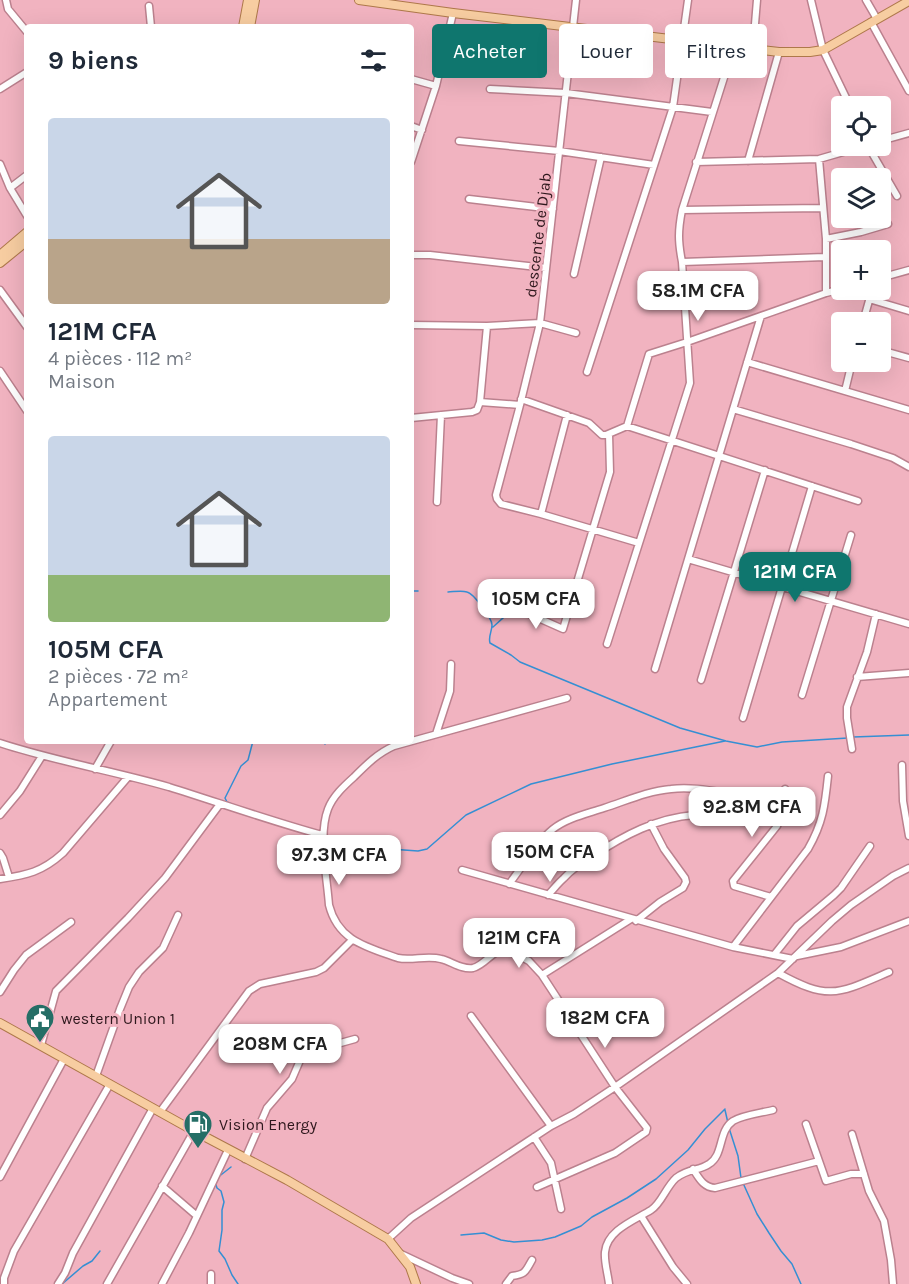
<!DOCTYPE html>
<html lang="fr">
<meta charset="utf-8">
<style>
:root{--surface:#fff;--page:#f2f2f3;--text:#1f2937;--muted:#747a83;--accent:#0f766e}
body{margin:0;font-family:Karla,sans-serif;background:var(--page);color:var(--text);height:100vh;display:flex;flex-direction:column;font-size:22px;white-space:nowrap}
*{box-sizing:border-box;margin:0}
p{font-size:20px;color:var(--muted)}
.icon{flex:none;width:33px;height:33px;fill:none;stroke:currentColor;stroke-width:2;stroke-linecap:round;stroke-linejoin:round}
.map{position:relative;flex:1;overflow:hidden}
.side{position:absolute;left:24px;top:24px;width:390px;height:720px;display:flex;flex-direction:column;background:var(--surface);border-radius:6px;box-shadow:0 6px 24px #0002}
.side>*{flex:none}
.guide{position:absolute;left:432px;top:24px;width:387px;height:54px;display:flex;gap:12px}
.fabs{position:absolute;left:831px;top:96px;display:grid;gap:12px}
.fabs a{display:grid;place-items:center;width:60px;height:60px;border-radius:6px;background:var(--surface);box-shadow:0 6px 24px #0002;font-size:30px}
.price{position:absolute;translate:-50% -51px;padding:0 14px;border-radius:12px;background:#fff;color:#222;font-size:20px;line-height:39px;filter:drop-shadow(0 2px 3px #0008)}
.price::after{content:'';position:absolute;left:50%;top:36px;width:18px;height:14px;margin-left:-9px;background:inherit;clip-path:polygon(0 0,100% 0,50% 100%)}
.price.on{background:var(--accent);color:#fff}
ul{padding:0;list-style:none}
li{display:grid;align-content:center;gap:12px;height:318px;padding:0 24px}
li span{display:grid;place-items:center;height:186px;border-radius:6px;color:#555}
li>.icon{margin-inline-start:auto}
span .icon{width:108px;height:108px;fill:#fffc;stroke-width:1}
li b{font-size:26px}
h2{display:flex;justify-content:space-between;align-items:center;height:72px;padding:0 24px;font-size:26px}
.chip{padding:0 21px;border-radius:6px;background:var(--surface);box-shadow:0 6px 24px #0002;font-size:21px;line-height:54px}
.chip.on{background:var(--accent);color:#fff}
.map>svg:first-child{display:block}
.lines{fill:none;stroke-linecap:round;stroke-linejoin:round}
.stream{stroke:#358fd3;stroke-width:1.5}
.minor-casing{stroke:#bb818e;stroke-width:9}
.major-casing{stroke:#ae784a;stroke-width:10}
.minor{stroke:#fff;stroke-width:6}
.major{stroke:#f7cda1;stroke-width:8}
.labels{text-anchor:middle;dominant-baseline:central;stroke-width:6;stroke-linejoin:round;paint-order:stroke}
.street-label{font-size:16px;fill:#2f181d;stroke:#f1b3c0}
.poi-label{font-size:16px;fill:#2f181d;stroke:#f1b3c0;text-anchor:start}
</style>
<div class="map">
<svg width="909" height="1284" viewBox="0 0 909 1284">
<rect width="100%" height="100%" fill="#f1b3c0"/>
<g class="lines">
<path class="stream" d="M411,591H418
M448,592C453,592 461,590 467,592C473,593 492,618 492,625C492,632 488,636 490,643L511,655L520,662L680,728L726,741L757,747L782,742L848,738
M493,627L514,608
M853,737L909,735
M324,741L325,744
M236,806L227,802L225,798L241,766L248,760L253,741
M390,849L418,851L427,849L466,815L531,784L612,764L725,741
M725,1110L728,1123
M729,1128L738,1156L741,1178
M217,1178L231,1167
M215,1182L217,1188L221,1191L224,1202L222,1210V1230L219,1251L225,1259L232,1275L238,1284
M743,1183L757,1214L769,1233L781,1251L792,1264L801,1284
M461,1235L484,1233L501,1240L514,1242L542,1240L555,1237L581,1226L592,1217L627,1198L656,1179L688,1150L705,1129L725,1109
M62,1284L83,1266L92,1261L100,1251"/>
<g class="minor-casing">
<path id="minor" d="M6,0L8,9L27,32
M576,0L540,323L520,405L496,495L497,499L501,504L541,514L639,543
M811,0L823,50L850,106
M866,0L877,19
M149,6L151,27
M871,22L909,91
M753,48L757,0
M411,79L436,86
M0,89L27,72
M490,89L566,93L712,112
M411,126L422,130
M459,141L559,151L654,165
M880,141L909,133
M868,146L897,196
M748,161L779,52
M411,162L436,86L453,13
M696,162L819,159L864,146
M0,164L10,188L27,216
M10,188L27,175
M469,199L553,209
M682,210L823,208
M826,239L861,232L888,224
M411,255H430L546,268
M682,262L825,257
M574,274L601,157
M880,278L909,270
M0,290L27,327
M826,293L842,289
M869,299L909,311
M863,322L872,290
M411,325L487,326L540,323L576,333
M880,350L909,358
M747,362L909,410
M0,371L27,411
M587,372L673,107L688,0
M845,391L852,362
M521,399L589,423L602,435H606L627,426L858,501
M480,402L520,405
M733,409L851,444L893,458L909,467
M411,418L472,412L477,410L480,402L487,326
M627,426L649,354L687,342L826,293V239L819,159
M437,502L441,415
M541,514L567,415
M688,559L909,624
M518,609L563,629L610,472L609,434
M607,644L690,383L682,262C678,241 678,231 682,210L734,46
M655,669L761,316
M857,677L909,673
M701,680L765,470
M802,695L851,535
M743,718L812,486
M436,734L450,691L451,664
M0,743C55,761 113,771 169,787C220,803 271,821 322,835
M852,749L847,718V707L867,652L876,614
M902,765L903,801L909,836
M95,769L111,741
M0,815L20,791L42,756
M0,853L3,858L9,877
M462,870L733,947L793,959
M0,879C27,875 42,872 63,853L128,777
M509,884C523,866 535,844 553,829C567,818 586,814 604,808C626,801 647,791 671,789C693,786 718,792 740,795
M548,895C553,890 558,883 564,878C572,869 583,862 593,856C624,835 657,818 694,815C710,813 725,816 740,818
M771,897L734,886L733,881L777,826L781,816L785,789
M636,921L660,902L683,888L686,882L685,878L664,849L651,824
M733,947L808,849C823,823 825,805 828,776
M774,955L797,926L834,895L841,888L870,846
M797,956L841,947L909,921
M778,973C829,1001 838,994 889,972
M542,975L631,919
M0,992L14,970L26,955L71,922
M471,1016L551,1126
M41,1045L56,991L128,918L165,878L220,804
M96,1076L120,1009L129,987L139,972L163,948L178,915
M160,1112L249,991L260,984L316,972L324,968L352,940
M806,1124L826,1181L851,1174H864
M852,1134L869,1191L884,1221L891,1260L893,1284
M534,1137L551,1163L561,1209
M245,1159L267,1108L292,1079L301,1058L308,1052L355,1039
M693,1169C699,1178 703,1187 715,1188L819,1161
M0,1177L64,1059
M162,1186L197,1216
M537,1187L615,1153L646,1132L647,1128L615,1087L542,975L529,961L505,948C492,951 485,965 473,968C461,970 451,961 441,959C427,955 412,961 398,958C367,947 338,941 329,905C327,877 318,835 328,809C333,796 344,786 354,777C367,764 378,753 394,746L567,698
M641,1216L673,1267L687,1284
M388,1239L411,1218L551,1126L574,1114L615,1087L778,973L832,921L851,905L893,876L909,868
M399,1253L452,1278L469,1284
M4,1284V1278L14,1251L110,1084
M58,1284L65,1273L73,1253L153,1108
M107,1284L194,1131
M162,1284L189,1233L228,1150
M211,1284V1274
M506,1284L512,1276C526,1274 525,1272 532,1260
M609,1284C608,1274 604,1262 605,1252C607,1230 635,1220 651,1210C661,1204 666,1187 676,1178C689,1168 699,1171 709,1164C724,1155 718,1131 733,1121C743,1115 761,1113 773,1110"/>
</g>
<g class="major-casing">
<path id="major" d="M359,0L453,13L779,52H810L823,50L909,1
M243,27L248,0
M250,27L255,0
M0,255L27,232
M0,263L27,241
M0,1023L194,1131L287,1180L388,1239L410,1267L416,1284"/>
</g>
<use href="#minor" class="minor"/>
<use href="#major" class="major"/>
</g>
<defs>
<g id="civic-pin" transform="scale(1.5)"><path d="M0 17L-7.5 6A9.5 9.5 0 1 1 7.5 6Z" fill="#256e66" stroke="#f1b3c0"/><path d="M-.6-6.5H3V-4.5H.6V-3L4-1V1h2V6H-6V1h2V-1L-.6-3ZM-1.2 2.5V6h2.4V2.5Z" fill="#fff"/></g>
<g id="fuel-pin" transform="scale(1.5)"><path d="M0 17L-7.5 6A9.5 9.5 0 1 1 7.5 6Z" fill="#256e66" stroke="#f1b3c0"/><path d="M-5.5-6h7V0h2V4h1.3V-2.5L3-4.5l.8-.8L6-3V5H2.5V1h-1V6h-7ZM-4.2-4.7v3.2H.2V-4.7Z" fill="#fff"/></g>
</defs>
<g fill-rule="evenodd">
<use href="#civic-pin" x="40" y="1018"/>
<use href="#fuel-pin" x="198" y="1124"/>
</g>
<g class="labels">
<g class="street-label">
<text transform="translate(538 235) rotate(-83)">descente de Djab</text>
</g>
<g class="poi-label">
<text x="61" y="1018">western Union 1</text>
<text x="219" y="1124">Vision Energy</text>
</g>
</g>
</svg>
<div class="fabs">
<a><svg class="icon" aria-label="locate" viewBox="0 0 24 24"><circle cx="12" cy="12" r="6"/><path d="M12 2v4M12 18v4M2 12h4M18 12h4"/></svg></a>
<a><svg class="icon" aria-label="layers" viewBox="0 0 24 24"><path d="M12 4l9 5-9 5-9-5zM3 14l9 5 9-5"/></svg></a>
<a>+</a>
<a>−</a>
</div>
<b class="price" style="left:698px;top:322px">58.1M CFA</b>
<b class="price on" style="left:795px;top:603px">121M CFA</b>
<b class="price" style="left:536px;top:630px">105M CFA</b>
<b class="price" style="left:752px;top:838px">92.8M CFA</b>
<b class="price" style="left:550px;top:883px">150M CFA</b>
<b class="price" style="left:339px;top:886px">97.3M CFA</b>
<b class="price" style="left:519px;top:969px">121M CFA</b>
<b class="price" style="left:605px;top:1049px">182M CFA</b>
<b class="price" style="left:280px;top:1075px">208M CFA</b>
<div class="guide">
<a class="chip on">Acheter</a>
<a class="chip">Louer</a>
<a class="chip">Filtres</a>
</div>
<section class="side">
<h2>9 biens<svg class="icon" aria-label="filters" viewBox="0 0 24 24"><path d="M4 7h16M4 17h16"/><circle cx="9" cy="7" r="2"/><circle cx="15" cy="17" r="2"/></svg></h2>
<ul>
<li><span style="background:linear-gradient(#c9d6e8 65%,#b9a48a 0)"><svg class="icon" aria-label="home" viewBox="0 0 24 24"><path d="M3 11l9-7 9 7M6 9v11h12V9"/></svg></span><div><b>121M CFA</b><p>4 pièces · 112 m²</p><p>Maison</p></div></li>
<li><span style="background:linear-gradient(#c9d6e8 75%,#8fb573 0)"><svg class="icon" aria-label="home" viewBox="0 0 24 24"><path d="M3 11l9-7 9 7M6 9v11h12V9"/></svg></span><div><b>105M CFA</b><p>2 pièces · 72 m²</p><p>Appartement</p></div></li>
</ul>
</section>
</div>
